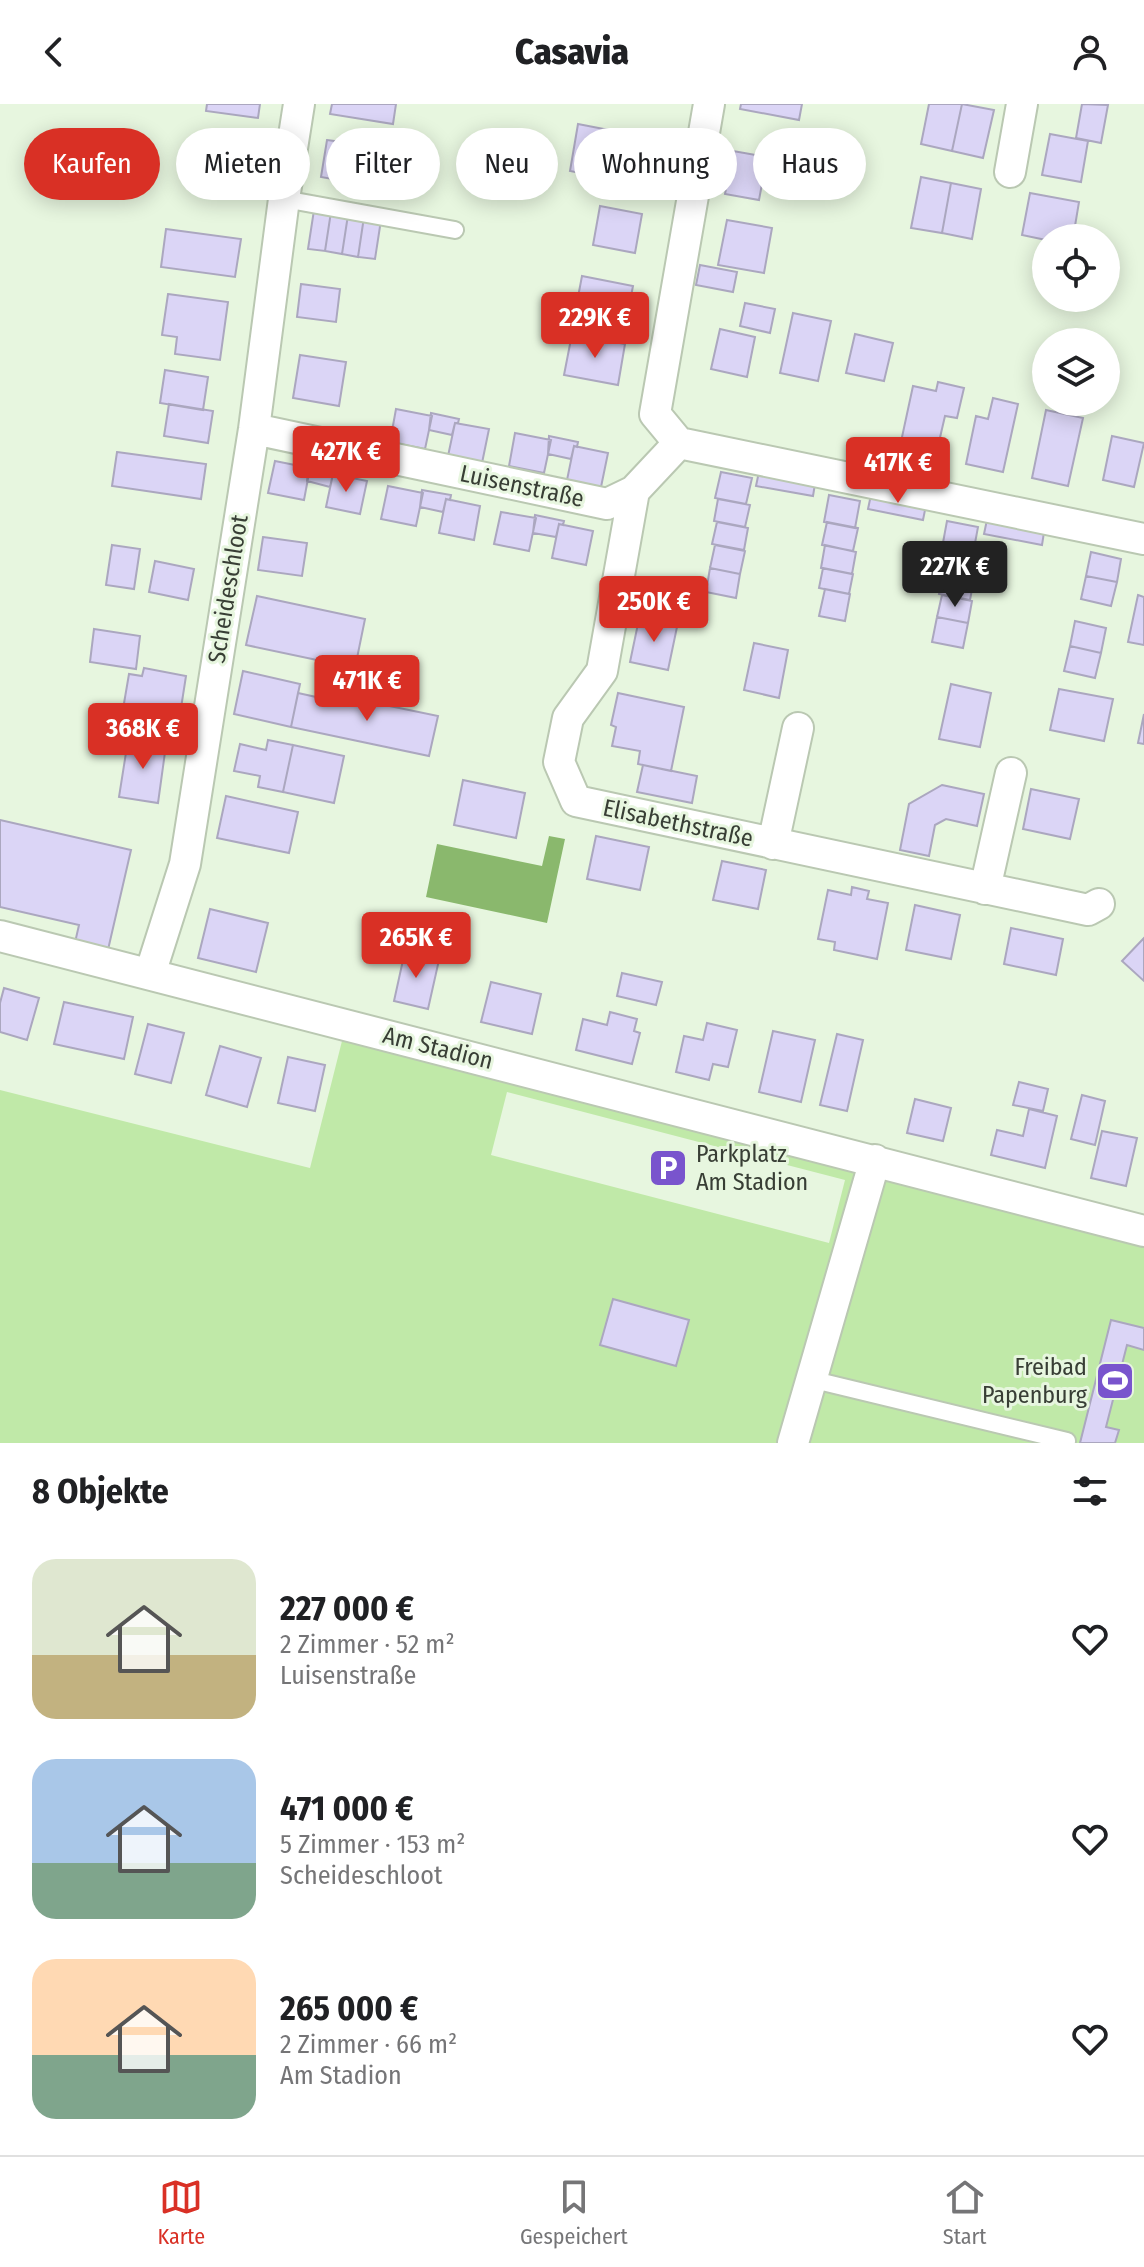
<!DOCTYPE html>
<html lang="de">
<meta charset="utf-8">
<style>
:root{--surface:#fff;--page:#f6f6f6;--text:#202124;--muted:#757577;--line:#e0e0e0;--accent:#d93025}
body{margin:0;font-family:"Fira Sans Condensed",sans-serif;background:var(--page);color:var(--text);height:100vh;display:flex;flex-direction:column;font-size:30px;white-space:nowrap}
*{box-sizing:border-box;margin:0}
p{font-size:26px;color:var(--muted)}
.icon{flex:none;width:44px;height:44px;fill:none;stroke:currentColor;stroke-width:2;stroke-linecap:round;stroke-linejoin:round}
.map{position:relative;height:1339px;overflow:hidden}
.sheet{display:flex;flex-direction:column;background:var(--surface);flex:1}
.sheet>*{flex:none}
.guide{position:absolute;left:24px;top:24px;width:1096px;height:72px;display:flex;gap:16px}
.buttons{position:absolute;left:1032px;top:120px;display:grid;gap:16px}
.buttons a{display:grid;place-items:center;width:88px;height:88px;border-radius:50%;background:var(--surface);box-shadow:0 4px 20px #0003;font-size:40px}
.price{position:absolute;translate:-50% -68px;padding:0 18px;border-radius:8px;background:var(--accent);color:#fff;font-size:26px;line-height:52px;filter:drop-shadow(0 2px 4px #0008)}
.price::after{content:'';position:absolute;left:50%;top:48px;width:24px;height:18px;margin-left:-12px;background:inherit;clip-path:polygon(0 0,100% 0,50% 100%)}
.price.on{background:#222;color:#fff}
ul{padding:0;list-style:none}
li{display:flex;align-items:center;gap:24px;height:200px;padding:0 32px}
li span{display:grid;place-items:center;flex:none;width:224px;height:160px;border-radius:24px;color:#555}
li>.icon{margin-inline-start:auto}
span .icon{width:96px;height:96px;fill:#fffc;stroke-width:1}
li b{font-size:34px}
h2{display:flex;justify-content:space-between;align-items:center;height:96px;padding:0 32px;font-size:34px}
.pill{padding:0 28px;border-radius:36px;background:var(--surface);box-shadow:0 4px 20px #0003;font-size:28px;line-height:72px}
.pill.on{background:var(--accent);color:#fff}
header{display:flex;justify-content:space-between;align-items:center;height:104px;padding:0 32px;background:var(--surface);font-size:36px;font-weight:800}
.tabs{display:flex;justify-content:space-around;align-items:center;height:112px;border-top:2px solid var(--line);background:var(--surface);font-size:22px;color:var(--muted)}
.tabs a{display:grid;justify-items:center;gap:4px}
.tabs .on{color:var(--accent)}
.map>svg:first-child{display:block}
.green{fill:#c0e9a8;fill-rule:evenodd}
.water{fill:#8ab86d}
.building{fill:#dbd5f6;stroke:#aba7bf;stroke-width:2}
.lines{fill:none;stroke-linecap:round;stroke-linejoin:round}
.service-casing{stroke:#bac8b2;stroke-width:20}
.minor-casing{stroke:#bac8b2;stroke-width:34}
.service{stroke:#fff;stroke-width:16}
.minor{stroke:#fff;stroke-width:30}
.labels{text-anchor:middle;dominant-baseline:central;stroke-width:6;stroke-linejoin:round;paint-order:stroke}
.street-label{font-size:24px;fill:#383e35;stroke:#e7f6df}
.poi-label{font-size:24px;fill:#383e35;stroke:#e7f6df;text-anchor:start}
</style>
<header><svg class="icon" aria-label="back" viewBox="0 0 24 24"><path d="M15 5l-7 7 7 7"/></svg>Casavia<svg class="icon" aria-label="person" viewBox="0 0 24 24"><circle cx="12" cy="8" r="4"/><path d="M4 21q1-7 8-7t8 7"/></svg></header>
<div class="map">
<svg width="1144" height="1339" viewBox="0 0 1144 1339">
<rect width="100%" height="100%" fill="#e7f6df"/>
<path class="green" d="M343,933L1144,1128V1339H0V986L310,1064ZM507,988L845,1076L829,1139L491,1051Z"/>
<path class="water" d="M549,732L565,735L547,819L426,793L437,740L542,762Z"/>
<path class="building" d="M207,0H260L258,14L206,7Z
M332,0H396L393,20L330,10Z
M741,0H802L799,16L740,5Z
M929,0H962L952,47L921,40Z
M962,0L994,6L983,54L952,47Z
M1082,0L1108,1L1101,39L1076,34Z
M578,20L666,37L658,84L570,67Z
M1050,30L1088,37L1081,78L1042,71Z
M327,36L372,42L366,81L321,73Z
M188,37L251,47L246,82L182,71Z
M733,47L767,53L759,96L725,90Z
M921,73L951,79L942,129L911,124Z
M951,79L981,85L972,135L942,129Z
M1030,89L1079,98L1073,134H1046V136L1022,131Z
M600,102L642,110L635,149L593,141Z
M314,106L331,108L325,147L308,145Z
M331,108L348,111L342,150L325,147Z
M348,111L364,113L358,153L342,150Z
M364,113L381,116L375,155L358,153Z
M727,116L772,124L764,169L718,161Z
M166,125L241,135L235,173L161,163Z
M700,161L737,168L733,188L696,181Z
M582,172L633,182L625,223L574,214Z
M301,180L340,185L336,218L297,213Z
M168,190L228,198L220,256L175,250L177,233L162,231Z
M745,199L775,205L770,229L740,222Z
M793,209L831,217L818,277L780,269Z
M720,225L755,233L747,273L711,265Z
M572,230L625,240L618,281L564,271Z
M855,230L893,239L884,277L846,269Z
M300,251L346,258L339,302L293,294Z
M165,266L208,273L203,306L160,299Z
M938,278L964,284L957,314L945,312L935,355L899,347L913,282L936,287Z
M993,294L1018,300L1003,368L966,360L976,312L988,315Z
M169,300L213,307L208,339L164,332Z
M396,305L432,312L425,345L390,338Z
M1046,306L1083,314L1068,382L1032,374Z
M431,309L459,315L458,319H455L452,331L429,326Z
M455,319L489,325L482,359L448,352Z
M515,329L551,336L544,369L509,362Z
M549,332L578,338L577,343L574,342L571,355L548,350Z
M1112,332L1144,339L1134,383L1103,376Z
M574,342L608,349L601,383L567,376Z
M117,348L206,360L201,395L112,382Z
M275,357L310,364L304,396L268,389Z
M309,360L338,366L337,371L333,370L330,383L307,377Z
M760,363L816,374L813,392L756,382Z
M721,368L752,374L746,400L715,394Z
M333,370L367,377L360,410L326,403Z
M388,382L423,389L416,422L381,415Z
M422,386L451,391L450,396L446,395L443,408L420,403Z
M872,386L927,396L923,416L868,405Z
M829,391L860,397L855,424L824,418Z
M446,395L480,402L474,436L439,429Z
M718,395L750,401L745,423L714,417Z
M501,408L536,414L529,447L494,440Z
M535,411L564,417L563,421L559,420L556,433L533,429Z
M988,411L1045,422L1042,441L984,430Z
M947,417L978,423L973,450L942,444Z
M717,418L748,424L744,446L712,440Z
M827,418L858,424L853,447L822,441Z
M559,420L593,427L586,461L552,454Z
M263,433L307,439L302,472L258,466Z
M112,441L140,445L134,485L106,481Z
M715,441L745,447L740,470L710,464Z
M825,441L856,448L852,470L821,464Z
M945,445L976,451L971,473L940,467Z
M1091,448L1121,455L1117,478L1086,472Z
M155,457L194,465L188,496L149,488Z
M710,464L740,470L736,494L706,488Z
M823,464L853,470L849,490L819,484Z
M943,468L974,474L970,496L939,490Z
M1086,472L1117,478L1111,502L1081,495Z
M825,485L850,490L845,517L819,512Z
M942,491L972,497L968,519L937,513Z
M1138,491L1144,493V541L1128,538Z
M257,492L365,515L355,564L246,541Z
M937,513L968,519L963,544L932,538Z
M639,515L677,523L668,566L630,558Z
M1075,517L1106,524L1101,549L1070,542Z
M94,525L140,532L136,565L90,558Z
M754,539L788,546L779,594L744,586Z
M1070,542L1101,549L1095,574L1064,567Z
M144,564L186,572L181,604L163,601L160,618L122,611L129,570L142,572Z
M243,567L300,580L291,623L234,610Z
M951,580L991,589L980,643L939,635Z
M1059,585L1113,595L1104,637L1050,626Z
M298,589L339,598L341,592L438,612L429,652L291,623Z
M618,589L684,603L671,667L638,660L640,647L612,642L616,623L611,621Z
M1144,610V640L1138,639Z
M128,636L166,641L158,699L119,693Z
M268,636L293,641L283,688L258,683L260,672L234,667L240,640L266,646Z
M293,641L344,652L334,699L283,688Z
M643,661L697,672L692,699L637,688Z
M463,676L525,689L516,734L454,721Z
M942,681L984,690L977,722L946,715L935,721L929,752L900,746L909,700Z
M1031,685L1079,695L1070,735L1023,725Z
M226,692L298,708L289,749L217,734Z
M0,716L131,746L107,850L74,843L79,821L0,803Z
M596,732L649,743L640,786L587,775Z
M722,757L766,766L758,805L713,796Z
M852,783L869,787L867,795L888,799L877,855L834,846L835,838L818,835L828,786L851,791Z
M915,801L960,811L951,855L906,846Z
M210,805L268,819L256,868L198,854Z
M1011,824L1063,835L1056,871L1004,860Z
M1144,834V877L1122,857Z
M405,847L439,856L428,905L394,897Z
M622,869L662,878L656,901L617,892Z
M491,878L541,890L532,930L481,918Z
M4,884L39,894L27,936L0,928V899Z
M64,898L133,913L124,955L54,940Z
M610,908L637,915L634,927L640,929L632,960L576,946L583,915L607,921Z
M707,919L737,926L728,963L713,960L709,976L676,968L684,932L703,936Z
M148,920L184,929L171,979L135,970Z
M773,927L815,936L801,998L759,988Z
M837,930L863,936L847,1007L820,1001Z
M220,942L261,954L247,1003L206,991Z
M288,953L325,961L315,1007L278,999Z
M1019,978L1048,985L1043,1007L1013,1001Z
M1082,991L1105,997L1095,1041L1071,1035Z
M915,995L951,1004L943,1037L907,1029Z
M1029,1005L1057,1012L1045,1064L991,1051L997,1026L1023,1032Z
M1102,1027L1137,1034L1126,1082L1091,1074Z
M613,1195L689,1216L676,1262L600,1241Z
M1111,1216L1144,1224V1246L1127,1241L1106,1323L1119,1326L1115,1339H1080Z"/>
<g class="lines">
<g class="service-casing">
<path id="service" d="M284,95L455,126
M810,1275L1067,1337"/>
</g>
<g class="minor-casing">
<path id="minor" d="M1010,68L1022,0
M254,325L607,400L634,387L679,339
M679,339L1144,435
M679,339L655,310L709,0
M634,387L602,567L568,614L559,658L576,697L1088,806L1099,800
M773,740L798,624
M985,785L1011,669
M0,832L1144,1127
M150,870L185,760L254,325L284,95L299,0
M793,1339L875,1056"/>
</g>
<use href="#service" class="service"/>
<use href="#minor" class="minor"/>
</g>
<defs>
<g id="parking-square" transform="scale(2)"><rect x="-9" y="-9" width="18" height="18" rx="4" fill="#7954cd" stroke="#e7f6df"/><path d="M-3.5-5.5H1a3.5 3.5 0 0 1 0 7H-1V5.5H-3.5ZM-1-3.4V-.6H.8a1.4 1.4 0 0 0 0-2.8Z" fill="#fff"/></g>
<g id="stadium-square" transform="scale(2)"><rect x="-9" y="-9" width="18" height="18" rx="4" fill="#7954cd" stroke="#e7f6df"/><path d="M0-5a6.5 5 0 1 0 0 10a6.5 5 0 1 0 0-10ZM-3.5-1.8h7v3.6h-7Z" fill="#fff"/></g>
</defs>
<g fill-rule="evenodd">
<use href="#parking-square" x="668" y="1064"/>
<use href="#stadium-square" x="1115" y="1277"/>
</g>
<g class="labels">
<g class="street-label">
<text transform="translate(522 382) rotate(12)">Luisenstraße</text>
<text transform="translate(228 485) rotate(-81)">Scheideschloot</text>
<text transform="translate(678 719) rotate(12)">Elisabethstraße</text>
<text transform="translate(438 944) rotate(14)">Am Stadion</text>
</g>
<g class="poi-label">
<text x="696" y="1050">Parkplatz<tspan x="696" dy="28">Am Stadion</tspan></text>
<text x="1087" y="1263" text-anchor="end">Freibad<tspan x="1087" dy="28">Papenburg</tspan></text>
</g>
</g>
</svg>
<div class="buttons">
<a><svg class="icon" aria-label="locate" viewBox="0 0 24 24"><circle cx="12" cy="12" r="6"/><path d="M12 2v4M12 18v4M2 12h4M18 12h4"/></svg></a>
<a><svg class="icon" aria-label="layers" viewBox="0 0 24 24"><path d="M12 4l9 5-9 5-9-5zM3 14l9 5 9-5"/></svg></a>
</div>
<b class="price" style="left:595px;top:256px">229K €</b>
<b class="price" style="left:346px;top:390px">427K €</b>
<b class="price" style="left:898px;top:401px">417K €</b>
<b class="price on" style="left:955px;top:505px">227K €</b>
<b class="price" style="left:654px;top:540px">250K €</b>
<b class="price" style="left:367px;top:619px">471K €</b>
<b class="price" style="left:143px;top:667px">368K €</b>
<b class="price" style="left:416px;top:876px">265K €</b>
<div class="guide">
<a class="pill on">Kaufen</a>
<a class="pill">Mieten</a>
<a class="pill">Filter</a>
<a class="pill">Neu</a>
<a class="pill">Wohnung</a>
<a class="pill">Haus</a>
</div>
</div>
<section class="sheet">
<h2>8 Objekte<svg class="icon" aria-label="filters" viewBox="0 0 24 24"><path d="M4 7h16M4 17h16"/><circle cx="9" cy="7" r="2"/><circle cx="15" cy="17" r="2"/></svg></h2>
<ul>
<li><span style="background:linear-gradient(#dfe7d0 60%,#c2b280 0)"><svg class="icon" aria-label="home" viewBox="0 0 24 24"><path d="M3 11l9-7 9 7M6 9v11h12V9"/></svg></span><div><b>227 000 €</b><p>2 Zimmer · 52 m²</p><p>Luisenstraße</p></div><svg class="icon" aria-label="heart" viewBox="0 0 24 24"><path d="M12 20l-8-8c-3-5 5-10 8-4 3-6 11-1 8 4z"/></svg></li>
<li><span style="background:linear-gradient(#a9c7e8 65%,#7fa58c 0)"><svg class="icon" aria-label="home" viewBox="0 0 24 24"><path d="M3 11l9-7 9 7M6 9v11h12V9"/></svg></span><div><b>471 000 €</b><p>5 Zimmer · 153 m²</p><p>Scheideschloot</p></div><svg class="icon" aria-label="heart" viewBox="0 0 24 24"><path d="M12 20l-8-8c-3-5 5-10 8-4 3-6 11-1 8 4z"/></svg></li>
<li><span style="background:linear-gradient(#ffd9b3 60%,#7fa58c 0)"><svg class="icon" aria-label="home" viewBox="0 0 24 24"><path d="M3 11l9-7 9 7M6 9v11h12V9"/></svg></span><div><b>265 000 €</b><p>2 Zimmer · 66 m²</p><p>Am Stadion</p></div><svg class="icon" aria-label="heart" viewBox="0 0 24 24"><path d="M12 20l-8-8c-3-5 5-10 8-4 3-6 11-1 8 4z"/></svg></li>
</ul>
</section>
<nav class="tabs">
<a class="on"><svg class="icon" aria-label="map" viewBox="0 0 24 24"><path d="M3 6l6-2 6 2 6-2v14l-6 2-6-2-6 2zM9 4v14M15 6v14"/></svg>Karte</a>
<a><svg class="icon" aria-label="saved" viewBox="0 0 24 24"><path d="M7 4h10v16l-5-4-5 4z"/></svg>Gespeichert</a>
<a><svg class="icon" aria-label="home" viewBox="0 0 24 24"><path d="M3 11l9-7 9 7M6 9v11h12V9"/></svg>Start</a>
</nav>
